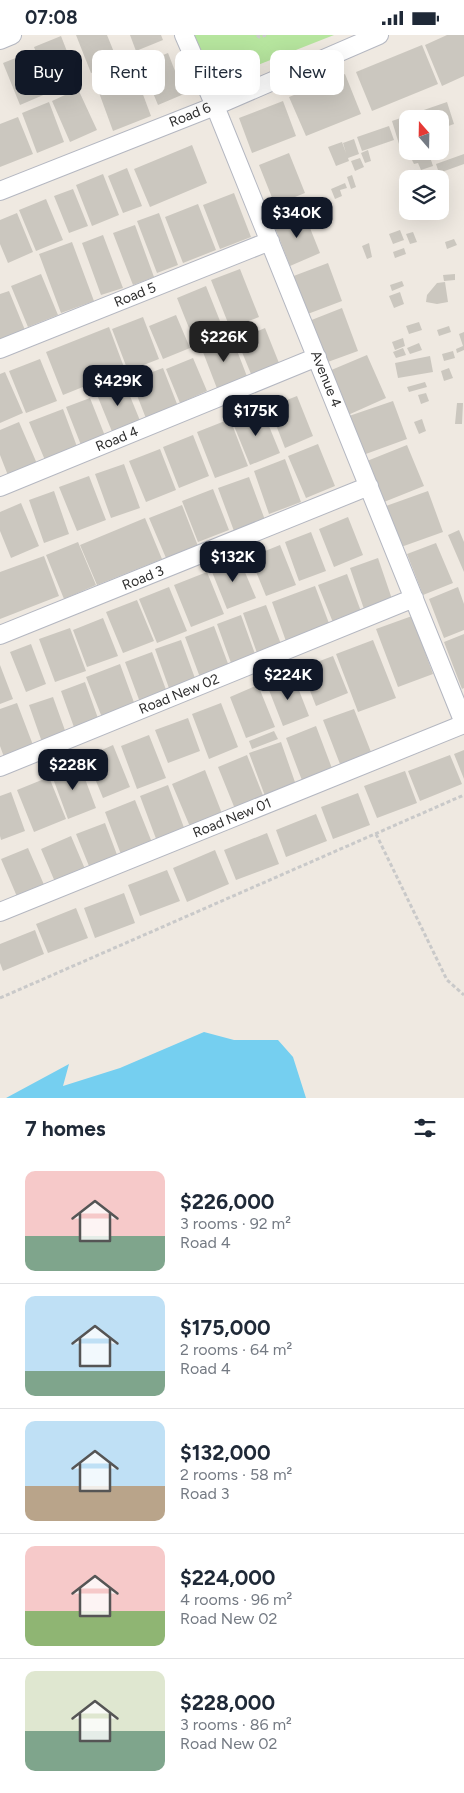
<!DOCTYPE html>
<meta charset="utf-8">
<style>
:root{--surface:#fff;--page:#f2f2f3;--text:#1f2937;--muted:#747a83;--line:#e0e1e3;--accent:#111827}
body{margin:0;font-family:Figtree,sans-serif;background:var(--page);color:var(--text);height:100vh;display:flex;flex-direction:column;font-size:19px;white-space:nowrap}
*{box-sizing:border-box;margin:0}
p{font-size:16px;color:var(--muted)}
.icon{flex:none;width:28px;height:28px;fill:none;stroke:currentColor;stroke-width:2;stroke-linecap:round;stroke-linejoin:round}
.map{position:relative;height:1063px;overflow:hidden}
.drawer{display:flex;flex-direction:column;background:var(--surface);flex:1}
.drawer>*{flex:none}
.hud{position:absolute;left:15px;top:15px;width:435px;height:45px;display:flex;gap:10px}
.needle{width:32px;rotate:340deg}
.fabs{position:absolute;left:399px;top:75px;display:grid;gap:10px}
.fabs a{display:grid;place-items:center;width:50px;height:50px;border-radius:10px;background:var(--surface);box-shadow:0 5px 20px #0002;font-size:25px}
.price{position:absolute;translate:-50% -42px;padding:0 11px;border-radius:10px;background:var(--accent);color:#fff;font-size:16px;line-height:32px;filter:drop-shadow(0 1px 2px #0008)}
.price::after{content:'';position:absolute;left:50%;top:30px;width:15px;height:11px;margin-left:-8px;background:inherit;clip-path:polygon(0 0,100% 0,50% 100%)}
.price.current{background:#222;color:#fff}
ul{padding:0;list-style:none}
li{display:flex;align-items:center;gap:15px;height:125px;padding:0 25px}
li+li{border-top:1px solid var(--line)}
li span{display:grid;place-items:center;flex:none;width:140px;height:100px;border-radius:10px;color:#555}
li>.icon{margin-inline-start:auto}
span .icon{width:60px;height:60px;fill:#fffc;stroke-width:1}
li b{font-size:21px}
h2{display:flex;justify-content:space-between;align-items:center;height:60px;padding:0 25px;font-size:21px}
.chip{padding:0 18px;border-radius:10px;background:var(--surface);box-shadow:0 5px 20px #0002;font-size:18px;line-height:45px}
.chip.current{background:var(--accent);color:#fff}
.status{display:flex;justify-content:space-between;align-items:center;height:35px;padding:0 25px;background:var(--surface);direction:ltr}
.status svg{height:14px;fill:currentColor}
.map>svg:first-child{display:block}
.green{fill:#b6e59e}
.water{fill:#75cff0}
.building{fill:#cbc7bf}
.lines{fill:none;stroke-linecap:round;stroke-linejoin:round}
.minor-casing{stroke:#b4b7c1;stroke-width:20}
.path{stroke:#c9c9c9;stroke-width:3;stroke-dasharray:4 2.5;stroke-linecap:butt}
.minor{stroke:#fff;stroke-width:18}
.labels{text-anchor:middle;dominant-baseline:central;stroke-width:4;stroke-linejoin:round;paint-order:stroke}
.street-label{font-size:14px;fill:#2e2e2e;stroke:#fff}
</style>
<div class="status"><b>07:08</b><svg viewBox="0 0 49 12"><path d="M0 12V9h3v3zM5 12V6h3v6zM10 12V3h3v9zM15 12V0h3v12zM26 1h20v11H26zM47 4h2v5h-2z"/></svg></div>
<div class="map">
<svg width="464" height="1063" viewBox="0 0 464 1063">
<rect width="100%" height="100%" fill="#efe9e1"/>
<path class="green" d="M194,0H334L215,47Z"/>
<path class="water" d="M204,997L234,1005H278L293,1022L306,1063H6L69,1029L63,1051L120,1033Z"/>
<path class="building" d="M76,0H107L118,27L91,38Z
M130,0H161L163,5L136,16Z
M447,0H464V41L442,51L425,10Z
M61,1L77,42L50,53L34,12Z
M422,10L438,49L372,76L356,37Z
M31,17L48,58L20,70L3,28Z
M168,18L184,59L158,70L141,29Z
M132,30L151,81L113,96L94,44Z
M345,39L361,79L306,101L289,62Z
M78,54L97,95L70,107L52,66Z
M283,66L296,101L252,118L239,83Z
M49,67L64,107L37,118L22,78Z
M447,67L454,89L440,94V84H408V106L399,109L392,86Z
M18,82L33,119L0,132V89Z
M389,91L394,105L362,116L357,102Z
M354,104L359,119L348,123L349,126L336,131L328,112L342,107L346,118L343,108Z
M192,110L207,148L150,172L134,134Z
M368,115L371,126L365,128L361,118Z
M414,116H428L433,131L421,135L418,128L414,129L412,125L417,123Z
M289,118L305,158L275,170L259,130Z
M464,119V129L439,138L436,129Z
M360,123L364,132L355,136L351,126Z
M127,133L142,171L123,178L108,141Z
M103,139L119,180L92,191L76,150Z
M352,140L356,152L351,154L347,142Z
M345,148L347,153L340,155L342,161L335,164L331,154Z
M73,154L88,191L69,198L54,161Z
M234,158L251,202L220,214L203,170Z
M46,164L63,205L36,216L19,175Z
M198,169L216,215L183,228L165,182Z
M17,178L33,217L8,228L0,209V185Z
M159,178L178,230L157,238L137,186Z
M304,178L320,218L290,231L274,190Z
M135,190L154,242L133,250L113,198Z
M400,195L404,205L393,209L389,199Z
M413,197L417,207L410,209L406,199Z
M103,200L123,253L101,260L82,208Z
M454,204L457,210L447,214L445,207Z
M72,207L94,266L61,278L39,219Z
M369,208L372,222L367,224L362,211Z
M404,213L406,219L395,223L393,217Z
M328,228L342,266L305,280L291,242Z
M240,234L259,282L230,293L211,245Z
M41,239L58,280L28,292L11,251Z
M455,239V245L444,246L443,240Z
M402,246L404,251L392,256L390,250Z
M445,247L448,267L437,269L426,267L427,260L437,248Z
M206,251L224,296L195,308L177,263Z
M9,256L25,295L0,305V259Z
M400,257L404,269L394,273L389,261Z
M342,273L358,316L325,328L309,286Z
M176,280L190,313L163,324L149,291Z
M143,282L159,324L128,336L112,294Z
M419,287L422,295L409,299L406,291Z
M449,291L451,297L439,301L437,295Z
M109,292L125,335L63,360L46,317Z
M265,293L279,328L251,339L237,305Z
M464,297V315L457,318L456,314L463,311L459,299Z
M231,300L248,344L218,356L201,312Z
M403,303L405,311L395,315L392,307Z
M419,308L422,315L410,319L407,313Z
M403,313L406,320L396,323L393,317Z
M453,316L455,323L444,326L442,319Z
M367,320L386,363L348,380L329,336Z
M430,321L433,337L398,343L395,328Z
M193,323L207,356L180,368L166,334Z
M40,324L57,366L26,378L9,336Z
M163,333L179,374L147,386L131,345Z
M449,333L453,343L444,346L441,336Z
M5,337L23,378L0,388V339Z
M123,344L141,388L113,399L95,355Z
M425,347L427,352L409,357L407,352Z
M426,358L429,366L421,369L418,360Z
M297,361L313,401L285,413L269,372Z
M90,363L105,401L81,410L66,372Z
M393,366L407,404L363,420L349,381Z
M457,368H463L462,389H455Z
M63,374L79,417L47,430L29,387Z
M262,374L280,418L250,430L232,386Z
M230,384L248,431L215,443L197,397Z
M422,384L426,396L419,399L414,387Z
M19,387L38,431L9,443L0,420V395Z
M193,400L209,441L179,453L163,412Z
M318,409L335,451L306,463L288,421Z
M407,410L424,451L384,467L367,426Z
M160,414L176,455L146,467L129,426Z
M285,424L301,467L269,479L254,436Z
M124,429L140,473L111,483L95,439Z
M89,441L106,485L77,496L59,452Z
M249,442L265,485L234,496L218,453Z
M213,454L229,495L198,507L182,466Z
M54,456L69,499L44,508L29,465Z
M428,456L443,497L401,512L386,471Z
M21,468L39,511L11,523L0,496V477Z
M182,470L198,511L166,523L149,483Z
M348,482L363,520L334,532L319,494Z
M145,483L162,524L97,550L80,510Z
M459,495L464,507V537L448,500Z
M311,497L326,536L299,546L285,507Z
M78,507L96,550L64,564L46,520Z
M436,508L453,548L423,560L407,519Z
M280,510L296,550L266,561L250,522Z
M44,521L59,561L0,584V537Z
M238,521L256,563L227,574L210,532Z
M378,523L393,567L365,577L350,533Z
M207,537L224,579L191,592L174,550Z
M347,539L362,579L334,590L318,550Z
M315,551L330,591L287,609L272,567Z
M169,552L187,596L157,608L139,564Z
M458,552L464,569V595L444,603L429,564Z
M137,565L154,606L123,618L106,577Z
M266,570L281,609L257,618L243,578Z
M241,580L255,619L231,628L217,589Z
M412,581L433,639L398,652L376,594Z
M103,583L118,621L87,632L73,595Z
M214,591L230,634L201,645L185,602Z
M70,593L86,636L55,647L39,604Z
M464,599V653L462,654L444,607Z
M181,605L196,646L170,656L155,614Z
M373,605L396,663L358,677L336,619Z
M31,609L46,649L26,657L10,617Z
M152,617L168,660L141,670L125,627Z
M333,621L348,658L316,671L301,633Z
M120,629L136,673L103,685L86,642Z
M0,630L13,664L0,669Z
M293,640L309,681L283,691L267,650Z
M85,647L99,686L75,695L61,656Z
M258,650L275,692L246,703L230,662Z
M53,662L67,701L43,710L29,670Z
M17,668L33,710L4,722L0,711V674Z
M221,668L238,712L209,724L192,679Z
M354,674L371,717L340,729L323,685Z
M188,683L200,716L168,728L155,695Z
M316,691L333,736L303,748L286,703Z
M274,696L278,704L252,714L249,706Z
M149,700L166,743L137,754L121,711Z
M281,707L296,750L265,761L249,718Z
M113,710L130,752L103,763L86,722Z
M464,715V744L454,719Z
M247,720L264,763L235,774L218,732Z
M450,720L462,749L420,766L408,736Z
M79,728L96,773L68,784L51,738Z
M205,735L223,781L191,794L172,749Z
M405,736L417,768L377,783L364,751Z
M49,742L66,784L34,797L17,755Z
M168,750L186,798L158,809L140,761Z
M11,757L25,796L1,805L0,801V761Z
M358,758L370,790L333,804L321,772Z
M135,765L153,810L122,822L105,777Z
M316,779L327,806L286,822L276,795Z
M105,788L119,825L91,836L76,799Z
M267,798L279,829L236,845L224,815Z
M71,801L85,834L55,847L41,814Z
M28,813L45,852L18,864L1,824Z
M215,815L229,849L187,867L173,833Z
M167,835L180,866L140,881L128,850Z
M124,858L135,888L95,903L84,873Z
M76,873L88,903L48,918L36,889Z
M35,895L44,919L3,936L0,928V909Z"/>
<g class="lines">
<g class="minor-casing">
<path id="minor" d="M184,0L215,71L464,688
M0,5L12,0
M0,156L215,71L379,0
M0,314L270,206
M0,452L317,322
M0,600L369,451
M0,732L414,563
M0,877L464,689"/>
</g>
<path class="path" d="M257,0L259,2L266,0
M376,799L447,945L464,960
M0,963L464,760"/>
<use href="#minor" class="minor"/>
</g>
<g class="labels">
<g class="street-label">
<text transform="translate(190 80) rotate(-22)">Road 6</text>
<text transform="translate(135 260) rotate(-22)">Road 5</text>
<text transform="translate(326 344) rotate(68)">Avenue 4</text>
<text transform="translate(117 404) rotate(-22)">Road 4</text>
<text transform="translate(143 543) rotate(-22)">Road 3</text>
<text transform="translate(179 659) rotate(-22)">Road New 02</text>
<text transform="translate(232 783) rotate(-22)">Road New 01</text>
</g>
</g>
</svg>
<div class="fabs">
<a><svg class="needle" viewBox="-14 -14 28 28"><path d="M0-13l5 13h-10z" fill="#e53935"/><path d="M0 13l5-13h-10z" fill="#747a83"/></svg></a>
<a><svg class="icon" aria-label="layers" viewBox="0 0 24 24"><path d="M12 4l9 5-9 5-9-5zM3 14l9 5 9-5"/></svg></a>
</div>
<b class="price" style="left:297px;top:204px">$340K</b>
<b class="price current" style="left:224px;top:328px">$226K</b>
<b class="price" style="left:118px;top:372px">$429K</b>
<b class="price" style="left:256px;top:402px">$175K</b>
<b class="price" style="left:233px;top:548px">$132K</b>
<b class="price" style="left:288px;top:666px">$224K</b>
<b class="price" style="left:73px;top:756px">$228K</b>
<div class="hud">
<a class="chip current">Buy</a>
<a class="chip">Rent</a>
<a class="chip">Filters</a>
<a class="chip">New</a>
</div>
</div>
<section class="drawer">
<h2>7 homes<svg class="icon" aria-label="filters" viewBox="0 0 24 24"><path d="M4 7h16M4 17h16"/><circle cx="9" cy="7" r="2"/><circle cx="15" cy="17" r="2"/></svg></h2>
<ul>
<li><span style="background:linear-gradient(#f6c9c9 65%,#7fa58c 0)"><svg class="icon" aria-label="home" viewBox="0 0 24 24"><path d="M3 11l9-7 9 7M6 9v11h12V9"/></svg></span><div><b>$226,000</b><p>3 rooms · 92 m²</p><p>Road 4</p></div></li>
<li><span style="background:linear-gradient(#bfe0f5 75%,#7fa58c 0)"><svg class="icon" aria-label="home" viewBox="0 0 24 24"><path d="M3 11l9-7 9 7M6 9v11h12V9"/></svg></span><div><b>$175,000</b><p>2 rooms · 64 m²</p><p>Road 4</p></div></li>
<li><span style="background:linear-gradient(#bfe0f5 65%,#b9a48a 0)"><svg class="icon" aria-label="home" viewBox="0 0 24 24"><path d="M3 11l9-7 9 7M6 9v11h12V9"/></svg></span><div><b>$132,000</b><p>2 rooms · 58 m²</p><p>Road 3</p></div></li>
<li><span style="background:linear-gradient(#f6c9c9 65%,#8fb573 0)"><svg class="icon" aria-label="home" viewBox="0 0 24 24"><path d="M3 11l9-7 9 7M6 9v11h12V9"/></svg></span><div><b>$224,000</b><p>4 rooms · 96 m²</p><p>Road New 02</p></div></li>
<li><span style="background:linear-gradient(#dfe7d0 60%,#7fa58c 0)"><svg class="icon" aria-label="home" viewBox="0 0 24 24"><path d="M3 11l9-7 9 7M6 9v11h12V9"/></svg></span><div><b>$228,000</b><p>3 rooms · 86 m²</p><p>Road New 02</p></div></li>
</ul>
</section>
